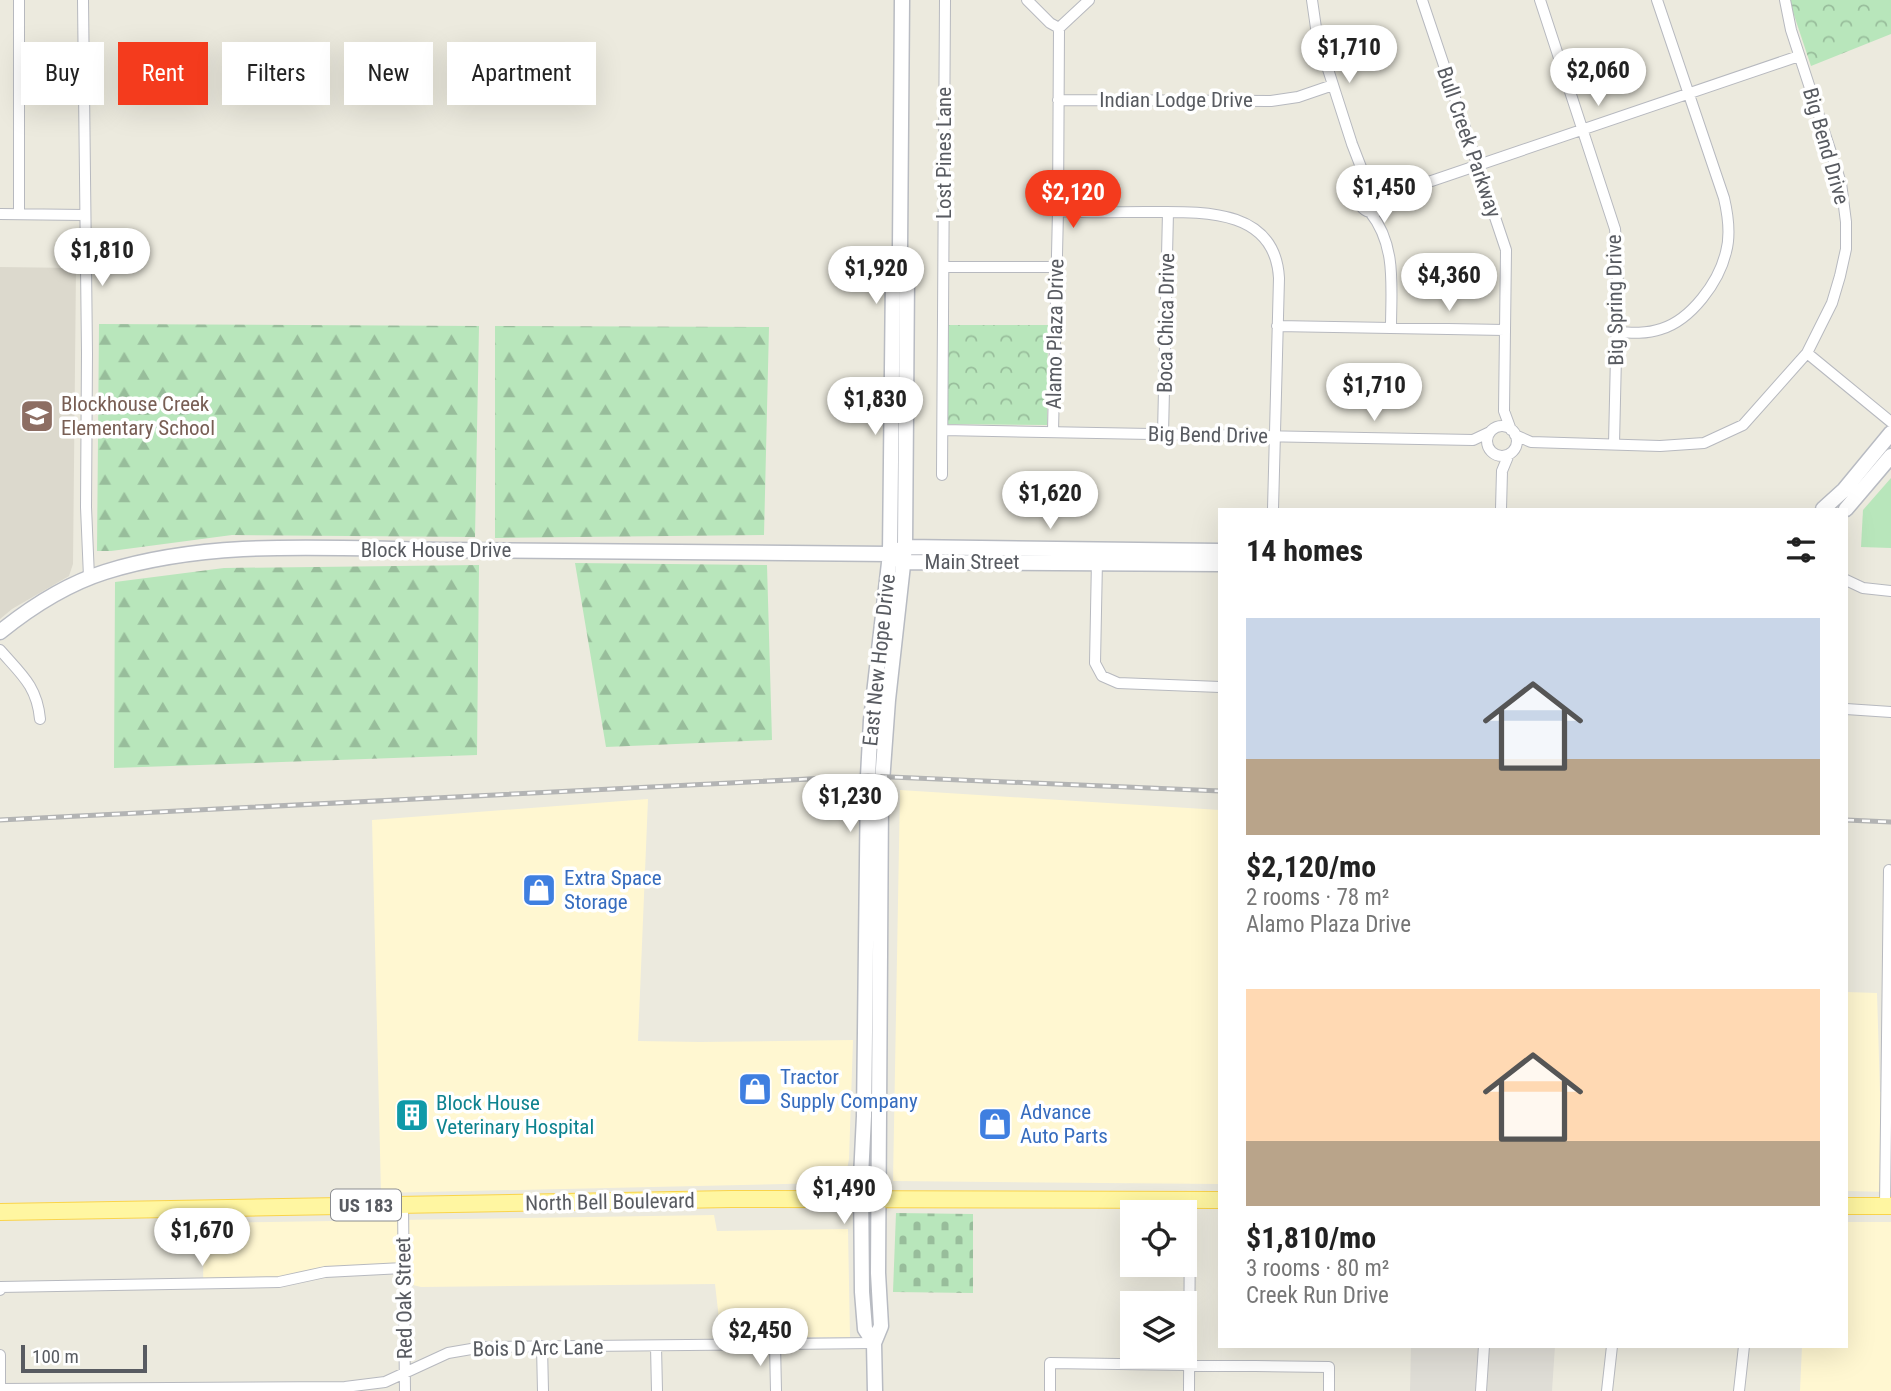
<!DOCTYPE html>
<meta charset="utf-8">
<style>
:root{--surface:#fff;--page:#f2f2f2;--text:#222;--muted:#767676;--accent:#f43b1d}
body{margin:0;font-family:"Roboto Condensed",sans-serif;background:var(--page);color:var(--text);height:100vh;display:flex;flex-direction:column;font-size:26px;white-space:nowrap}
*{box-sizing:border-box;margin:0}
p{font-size:23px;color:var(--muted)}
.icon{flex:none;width:38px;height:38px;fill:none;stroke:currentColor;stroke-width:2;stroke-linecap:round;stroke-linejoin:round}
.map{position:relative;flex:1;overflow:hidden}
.details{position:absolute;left:1218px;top:508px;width:630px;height:840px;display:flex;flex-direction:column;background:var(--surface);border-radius:0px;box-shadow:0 7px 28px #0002}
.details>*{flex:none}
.top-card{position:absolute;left:21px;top:42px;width:665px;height:63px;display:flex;gap:14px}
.tools{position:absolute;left:1120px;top:1200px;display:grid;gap:14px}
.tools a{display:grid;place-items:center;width:77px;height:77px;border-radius:0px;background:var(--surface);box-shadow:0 7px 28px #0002;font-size:35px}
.scale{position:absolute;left:21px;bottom:18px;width:126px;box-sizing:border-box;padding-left:7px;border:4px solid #585b61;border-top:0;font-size:19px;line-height:24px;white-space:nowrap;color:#585b61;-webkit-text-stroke:5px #fff;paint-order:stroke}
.price{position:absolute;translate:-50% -60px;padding:0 16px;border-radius:24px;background:#fff;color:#222;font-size:23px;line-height:46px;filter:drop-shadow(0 2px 4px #0008)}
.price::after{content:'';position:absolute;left:50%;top:42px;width:21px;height:16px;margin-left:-10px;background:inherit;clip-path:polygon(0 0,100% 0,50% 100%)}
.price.selected{background:var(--accent);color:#fff}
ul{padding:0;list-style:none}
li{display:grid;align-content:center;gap:14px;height:371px;padding:0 28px}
li span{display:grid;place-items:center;height:217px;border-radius:0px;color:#555}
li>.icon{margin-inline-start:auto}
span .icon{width:126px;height:126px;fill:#fffc;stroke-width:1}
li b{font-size:30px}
h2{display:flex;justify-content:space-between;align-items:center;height:84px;padding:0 28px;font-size:30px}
.pill{padding:0 24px;border-radius:0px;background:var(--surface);box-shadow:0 7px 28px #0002;font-size:24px;line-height:63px}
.pill.selected{background:var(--accent);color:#fff}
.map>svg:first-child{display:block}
.commercial{fill:#fff7d1}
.industrial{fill:#dfddd6}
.education{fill:#dcd9cd}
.grass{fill:#b8e6bb}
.forest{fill:url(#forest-firs)}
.cemetery{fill:url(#cemetery-stones)}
.park{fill:url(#park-crowns)}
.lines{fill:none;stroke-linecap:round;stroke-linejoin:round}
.street-casing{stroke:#b7b9bf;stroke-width:12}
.secondary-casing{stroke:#b8bbc2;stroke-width:17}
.primary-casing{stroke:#fad44a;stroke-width:18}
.street{stroke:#fff;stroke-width:10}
.secondary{stroke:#fff;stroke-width:14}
.primary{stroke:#fff6a1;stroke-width:16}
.rail-casing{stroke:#b3b4b4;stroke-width:5}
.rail{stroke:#fff;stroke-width:2.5;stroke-dasharray:8;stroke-linecap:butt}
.labels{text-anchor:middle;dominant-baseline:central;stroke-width:7;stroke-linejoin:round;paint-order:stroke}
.shield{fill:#fff;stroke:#8a8c90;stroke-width:2}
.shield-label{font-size:19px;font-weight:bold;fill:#585b61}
.street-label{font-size:21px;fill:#585b61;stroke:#fff}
.education-label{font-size:21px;fill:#785e54;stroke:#fff;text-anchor:start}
.shop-label{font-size:21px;fill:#366cbe;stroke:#fff;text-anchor:start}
.culture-label{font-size:21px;fill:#0d838f;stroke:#fff;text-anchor:start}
</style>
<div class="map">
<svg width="1891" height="1391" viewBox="0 0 1891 1391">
<defs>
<pattern id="forest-firs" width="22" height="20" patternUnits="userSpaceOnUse" patternTransform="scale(1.75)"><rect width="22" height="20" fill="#b8e6bb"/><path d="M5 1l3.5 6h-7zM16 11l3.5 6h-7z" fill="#98bd9b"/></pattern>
<pattern id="cemetery-stones" width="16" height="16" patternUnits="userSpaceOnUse" patternTransform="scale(1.75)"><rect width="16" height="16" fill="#b8e6bb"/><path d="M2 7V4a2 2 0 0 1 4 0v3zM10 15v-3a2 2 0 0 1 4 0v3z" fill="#98bd9b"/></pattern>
<pattern id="park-crowns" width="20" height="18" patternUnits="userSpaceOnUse" patternTransform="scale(1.75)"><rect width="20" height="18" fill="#b8e6bb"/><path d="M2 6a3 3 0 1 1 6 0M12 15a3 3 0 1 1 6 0" fill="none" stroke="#98bd9b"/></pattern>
</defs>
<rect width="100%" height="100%" fill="#eceade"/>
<path class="commercial" d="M900,790L1220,810V1184L893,1181Z
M648,799L638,1041L700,1042L853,1040L849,1159L846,1175L841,1181L827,1183L381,1193L372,820Z
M1846,992L1877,993L1880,1092L1891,1093V1192L1846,1191Z
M714,1215L717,1231L848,1229L850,1337H721L715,1284L421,1287L409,1284L408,1271L326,1277L276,1287H203L204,1223Z
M1846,1222H1891V1391H1800L1802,1346H1846Z"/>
<path class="industrial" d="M1411,1346H1555L1552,1391H1410Z"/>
<path class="education" d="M0,267L76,268L73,564L69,576L12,609L0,619Z"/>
<path class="grass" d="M1891,478V548L1861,547L1863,510Z"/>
<path class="forest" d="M99,324L479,326L475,537L232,535L111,551H97Z
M495,326L769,327L764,535L495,538Z
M575,563L767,565L772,740L606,747Z
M479,565L477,755L114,768L115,582L224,568Z"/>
<path class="cemetery" d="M896,1213L973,1214V1293L893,1292Z"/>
<path class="park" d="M1789,0H1891V34L1811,66Z
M948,325H1048L1047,425L948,424Z"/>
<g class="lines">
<g class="street-casing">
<path id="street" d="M19,0V214
M83,0L87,353L86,507L89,577
M1027,0L1050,23L1059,28L1089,0
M1312,0L1317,35L1352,144L1364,175L1379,188
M1422,0L1506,250L1504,411L1511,430
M1540,0L1615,229L1618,267L1614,444
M1058,100L1271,101L1298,97L1333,85
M1359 199a13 13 0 1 1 26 0a13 13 0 1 1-26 0Z
M1384,205L1405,190L1799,56
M1058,211C1087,213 1116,212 1145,212C1198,212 1275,206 1279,278L1273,509
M1370,212C1397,246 1391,287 1391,328
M0,214L85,215
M944,267H1057
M1277,326L1505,330
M1617,332C1631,333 1647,334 1661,329C1691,320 1719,282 1726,252C1731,234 1728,215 1724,198L1657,0
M1807,353L1891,422
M1487 441a15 15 0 1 1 30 0a15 15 0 1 1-30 0Z
M943,430L1473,440L1490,432
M1053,431L1058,211L1059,28
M1163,434L1168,212
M1515,435L1531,442L1660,446L1704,443L1743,425L1807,353L1832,303L1840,276L1846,249V222L1841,183L1791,30L1785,0
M942,475L945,0
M1501,509L1502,471L1509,454
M1097,560L1095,663L1102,676L1118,683L1220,687
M1846,580L1863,588L1891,591
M0,650C21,674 37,686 40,719
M1846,709L1891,712
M403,1204L405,1391
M1885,1206L1889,870
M0,1290V1287L279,1282L325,1272L403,1268
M775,1344L776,1391
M542,1346L543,1391
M656,1346L657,1391
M0,1355V1391
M0,1389L345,1387L385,1382L448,1353L483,1347L874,1343
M1050,1391V1363L1329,1367V1391
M1189,1391L1190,1200
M1481,1391L1484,1346
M1607,1391L1612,1346
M1739,1391L1744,1346"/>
</g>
<g class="secondary-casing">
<path id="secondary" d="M1823,509L1844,490L1891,433
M1846,509L1891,456
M897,559L903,562L1220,564
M0,632C31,607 67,584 105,572C214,538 333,549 446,550C594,551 742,552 890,554L905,547L1220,551
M874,1343L865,1329L862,1292L861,1177L864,1116L868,776L871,720L890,554L893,276L900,248L902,0
M875,1391L874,1343L881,1326L878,1273L881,796L888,700L905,547L907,275L900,249"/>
</g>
<g class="primary-casing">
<path id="primary" d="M1846,1206H1891
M0,1212L731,1199L1220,1200"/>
</g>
<use href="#street" class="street"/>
<use href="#secondary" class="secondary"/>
<use href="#primary" class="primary"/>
<g class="rail-casing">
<path id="rail" d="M0,820L868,776L1220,791
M1846,820L1891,822"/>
</g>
<use href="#rail" class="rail"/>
</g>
<defs>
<g id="school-square" transform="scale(1.75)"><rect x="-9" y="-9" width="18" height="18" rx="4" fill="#8d6e63" stroke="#fff"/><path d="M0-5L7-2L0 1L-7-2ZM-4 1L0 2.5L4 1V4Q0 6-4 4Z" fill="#fff"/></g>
<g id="shop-square" transform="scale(1.75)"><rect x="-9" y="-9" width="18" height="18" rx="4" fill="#3f7fe0" stroke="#fff"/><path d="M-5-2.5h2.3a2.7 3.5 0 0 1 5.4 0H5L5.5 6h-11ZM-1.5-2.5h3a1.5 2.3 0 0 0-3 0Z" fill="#fff"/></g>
<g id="building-square" transform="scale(1.75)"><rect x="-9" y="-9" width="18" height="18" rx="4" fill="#0f9aa8" stroke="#fff"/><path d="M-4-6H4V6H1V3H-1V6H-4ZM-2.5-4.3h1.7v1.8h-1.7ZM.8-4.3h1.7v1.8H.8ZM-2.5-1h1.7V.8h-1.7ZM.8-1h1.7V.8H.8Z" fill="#fff"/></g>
</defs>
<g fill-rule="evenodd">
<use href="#school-square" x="37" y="416"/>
<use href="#shop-square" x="539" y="890"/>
<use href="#shop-square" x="755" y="1089"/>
<use href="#building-square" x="412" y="1115"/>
<use href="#shop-square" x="995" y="1124"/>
</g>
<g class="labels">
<rect class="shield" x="331" y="1189.5" width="70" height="31" rx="5"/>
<g class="shield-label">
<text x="366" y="1205">US 183</text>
</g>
<g class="street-label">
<text x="1176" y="100">Indian Lodge Drive</text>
<text transform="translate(1469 142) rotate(71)">Bull Creek Parkway</text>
<text transform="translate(1826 146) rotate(74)">Big Bend Drive</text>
<text transform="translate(944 153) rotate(-90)">Lost Pines Lane</text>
<text transform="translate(1615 300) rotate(-91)">Big Spring Drive</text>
<text transform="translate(1166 323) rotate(-89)">Boca Chica Drive</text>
<text transform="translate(1055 334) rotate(-89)">Alamo Plaza Drive</text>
<text transform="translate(1208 435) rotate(1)">Big Bend Drive</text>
<text x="436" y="550">Block House Drive</text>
<text x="972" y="562">Main Street</text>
<text transform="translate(879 660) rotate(-84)">East New Hope Drive</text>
<text transform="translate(610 1202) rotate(-1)">North Bell Boulevard</text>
<text transform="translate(404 1298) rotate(-91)">Red Oak Street</text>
<text transform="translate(538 1348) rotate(-1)">Bois D Arc Lane</text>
</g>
<g class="education-label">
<text x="61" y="404">Blockhouse Creek<tspan x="61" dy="24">Elementary School</tspan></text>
</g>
<g class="shop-label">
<text x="564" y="878">Extra Space<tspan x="564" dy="24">Storage</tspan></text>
<text x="780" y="1077">Tractor<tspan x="780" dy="24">Supply Company</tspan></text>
<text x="1020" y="1112">Advance<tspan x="1020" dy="24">Auto Parts</tspan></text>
</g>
<g class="culture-label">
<text x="436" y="1103">Block House<tspan x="436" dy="24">Veterinary Hospital</tspan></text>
</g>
</g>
</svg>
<div class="tools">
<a><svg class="icon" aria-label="locate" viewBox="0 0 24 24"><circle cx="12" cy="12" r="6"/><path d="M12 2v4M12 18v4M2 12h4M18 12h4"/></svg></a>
<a><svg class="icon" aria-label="layers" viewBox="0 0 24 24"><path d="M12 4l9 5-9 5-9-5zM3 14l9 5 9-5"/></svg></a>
</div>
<div class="scale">100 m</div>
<b class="price" style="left:1349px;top:85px">$1,710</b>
<b class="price" style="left:1598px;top:108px">$2,060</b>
<b class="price" style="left:1384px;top:225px">$1,450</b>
<b class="price selected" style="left:1073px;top:230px">$2,120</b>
<b class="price" style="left:102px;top:288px">$1,810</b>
<b class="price" style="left:876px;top:306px">$1,920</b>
<b class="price" style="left:1449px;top:313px">$4,360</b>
<b class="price" style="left:1374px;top:423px">$1,710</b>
<b class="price" style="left:875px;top:437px">$1,830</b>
<b class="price" style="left:1050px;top:531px">$1,620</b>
<b class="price" style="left:850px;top:834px">$1,230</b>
<b class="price" style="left:844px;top:1226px">$1,490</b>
<b class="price" style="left:202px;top:1268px">$1,670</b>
<b class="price" style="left:760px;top:1368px">$2,450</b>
<div class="top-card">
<a class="pill">Buy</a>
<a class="pill selected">Rent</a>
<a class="pill">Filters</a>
<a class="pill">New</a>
<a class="pill">Apartment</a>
</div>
<section class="details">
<h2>14 homes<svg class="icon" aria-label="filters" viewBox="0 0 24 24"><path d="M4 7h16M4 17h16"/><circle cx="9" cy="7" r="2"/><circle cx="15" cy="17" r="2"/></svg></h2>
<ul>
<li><span style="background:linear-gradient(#c9d6e8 65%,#b9a48a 0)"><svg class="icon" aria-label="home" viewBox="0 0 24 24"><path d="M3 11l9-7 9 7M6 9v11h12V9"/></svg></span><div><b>$2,120/mo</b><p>2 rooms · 78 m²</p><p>Alamo Plaza Drive</p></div></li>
<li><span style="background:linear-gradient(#ffd9b3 70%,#b9a48a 0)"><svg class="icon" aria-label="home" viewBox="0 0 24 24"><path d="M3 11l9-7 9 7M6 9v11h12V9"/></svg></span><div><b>$1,810/mo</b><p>3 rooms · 80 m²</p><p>Creek Run Drive</p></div></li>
</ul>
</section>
</div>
